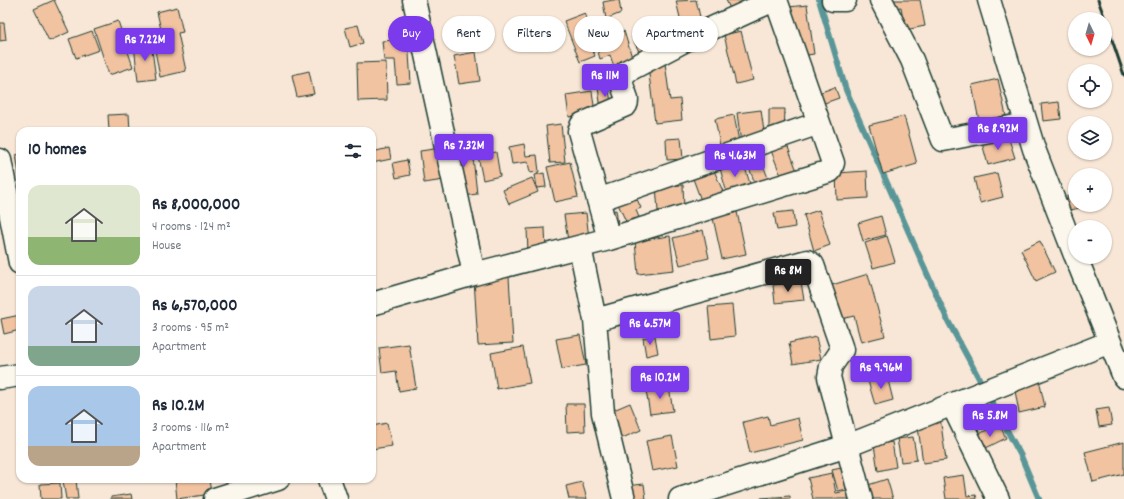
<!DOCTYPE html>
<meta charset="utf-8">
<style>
:root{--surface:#fff;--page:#f2f2f3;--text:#1f2937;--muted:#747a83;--line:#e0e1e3;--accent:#7c3aed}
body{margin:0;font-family:Dekko,sans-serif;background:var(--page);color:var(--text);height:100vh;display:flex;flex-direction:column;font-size:15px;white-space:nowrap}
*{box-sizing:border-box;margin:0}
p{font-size:13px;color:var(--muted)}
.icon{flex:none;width:22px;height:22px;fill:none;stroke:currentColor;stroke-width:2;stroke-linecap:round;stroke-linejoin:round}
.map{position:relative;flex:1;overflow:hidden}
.side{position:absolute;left:16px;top:127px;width:360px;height:356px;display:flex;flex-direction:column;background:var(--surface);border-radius:12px;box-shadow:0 1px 3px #0004}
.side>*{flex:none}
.top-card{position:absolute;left:388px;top:16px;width:380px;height:36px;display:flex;gap:8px}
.needle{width:26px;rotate:175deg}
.tools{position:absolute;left:1068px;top:12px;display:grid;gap:8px}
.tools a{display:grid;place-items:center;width:44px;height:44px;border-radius:50%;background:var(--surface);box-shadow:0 1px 3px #0004;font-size:20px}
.price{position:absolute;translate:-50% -34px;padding:0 9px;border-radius:4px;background:var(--accent);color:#fff;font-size:13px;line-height:26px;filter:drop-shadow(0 1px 2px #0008)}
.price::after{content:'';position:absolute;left:50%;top:24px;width:12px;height:9px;margin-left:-6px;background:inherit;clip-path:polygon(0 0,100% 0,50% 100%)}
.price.on{background:#222;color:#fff}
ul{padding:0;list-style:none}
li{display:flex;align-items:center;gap:12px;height:100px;padding:0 12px}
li+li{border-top:1px solid var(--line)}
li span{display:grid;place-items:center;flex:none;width:112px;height:80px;border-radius:12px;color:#555}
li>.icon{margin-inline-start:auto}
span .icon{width:48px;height:48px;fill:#fffc;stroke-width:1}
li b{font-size:17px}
h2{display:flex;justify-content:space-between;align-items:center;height:48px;padding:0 12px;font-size:17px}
.tag{padding:0 14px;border-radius:18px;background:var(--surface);box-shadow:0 1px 3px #0004;font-size:14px;line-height:36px}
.tag.on{background:var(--accent);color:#fff}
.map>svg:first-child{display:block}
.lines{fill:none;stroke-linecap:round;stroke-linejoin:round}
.stream{stroke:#5a9698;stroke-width:6}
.building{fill:#f1c3a1;stroke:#1f3d34}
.minor-casing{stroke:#1f3d34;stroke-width:25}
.minor{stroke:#fbf7ec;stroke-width:22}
.rail{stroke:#1f3d34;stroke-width:3}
</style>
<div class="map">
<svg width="1124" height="499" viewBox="0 0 1124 499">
<rect width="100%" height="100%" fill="#f8e7d6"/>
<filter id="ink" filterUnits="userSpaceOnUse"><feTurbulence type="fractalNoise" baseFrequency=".025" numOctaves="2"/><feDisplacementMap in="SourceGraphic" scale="8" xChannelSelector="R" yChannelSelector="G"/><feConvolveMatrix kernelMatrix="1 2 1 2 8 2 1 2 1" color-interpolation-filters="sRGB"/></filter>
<g filter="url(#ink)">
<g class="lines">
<path class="stream" d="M819,0L846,90L895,201L948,321L1021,456L1039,499"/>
</g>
<path class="building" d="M54,0L69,32L49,41L34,9Z
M613,0H619L621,13L606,19L603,2Z
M696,0L701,21L682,26L676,1Z
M726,0H744L749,10L734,17Z
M889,0H920L925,26L905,30L901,7L890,9Z
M807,5L814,54L786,58L779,8Z
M177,7L183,32L178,33L186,71L160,77L154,45L164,43L157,12Z
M585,13L591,29L585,31L595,56L580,62L564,21Z
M118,21L133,67L109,75L94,29Z
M0,23H4L6,40L0,41Z
M661,24L672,47L643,60L632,37Z
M358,25L363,43L350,47L345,28Z
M92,31L99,50L76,58L69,39Z
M624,31L634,64L615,70L610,55L600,59L595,41Z
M741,31L753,80L736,84L724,35Z
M408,39L411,83L397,84L395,60H384L382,41Z
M151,43L156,79L138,81L134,45Z
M476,52L480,81L459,84L454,56Z
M386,62L387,100L358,101L357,63Z
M665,63L670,100L680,99L682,120L655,123L648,66Z
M309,71L314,94L297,97L292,75Z
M998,79L1006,116L979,121L972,85Z
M608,86L612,107L601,109L598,88Z
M835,87L839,98L816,106L813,95Z
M592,91L595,113L569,117L566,95Z
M1059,102L1061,119L1043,121L1041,104Z
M769,109H785L784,133H769Z
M761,110L765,139L741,143L737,113Z
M129,114L130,131H109L108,115Z
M734,115L740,147L721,151L715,119Z
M904,116L917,164L883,174L869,125Z
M561,124L565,162L550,163L546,126Z
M1008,136L1015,158L988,165L982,143Z
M681,138L683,159L667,160L666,139Z
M471,139L477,194L458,197L451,141Z
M786,142L797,171L781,176L770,148Z
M524,144L526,156L537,155L539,172L530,173L528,162L512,164L509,147Z
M389,148L391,159L372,163V152Z
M441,148L444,180L424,183L420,151Z
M496,152L500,176L483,180L478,156Z
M758,152L770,183L756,186L745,157Z
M20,154V180L16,155Z
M742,158L752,190L728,197L719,165Z
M407,160L410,175L396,178L393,163Z
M570,162L578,197L555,202L547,167Z
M713,168L724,194L702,203L692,176Z
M867,171L868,198L837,200L836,173Z
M544,173L546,187L537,188L535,175Z
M997,173L1003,197L980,203L974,178Z
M532,178L538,192L509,204L503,190Z
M683,185L684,209L658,211L656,186Z
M1075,195V205H1086V207L1069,210L1067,196Z
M636,197L641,208L636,210L642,225L629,228L617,202Z
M616,210L618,224L609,225L607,212Z
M819,210L830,245L814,251L804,215Z
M793,211L795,227L777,230L774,213Z
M737,212L746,254L722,259L713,218Z
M586,213L589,238L568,241L564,215Z
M881,216L886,235L863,241L858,223Z
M545,228L546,251L528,252L527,229Z
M703,230L709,258L680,265L673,238Z
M670,236L674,270L638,274L635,241Z
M887,236L895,262L873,268L865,243Z
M1040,241L1055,272L1036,281L1021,250Z
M868,274L885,336L861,342L854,316L841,319L832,285Z
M509,277L513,343L478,345L474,279Z
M801,282L804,300L775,303L773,285Z
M732,305L735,336L711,339L708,307Z
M20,315V330L4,334L1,319Z
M580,335L586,365L562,369L556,339Z
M655,336L658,353L646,356L643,338Z
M816,337L821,359L793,364L789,343Z
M409,344L416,388L399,391L396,371L382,373L379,348Z
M523,347L530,383L497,389L491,353Z
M887,376L893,400L875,405L868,381Z
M1039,380L1045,407L1019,413L1014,385Z
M669,387L673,411L650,414L646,390Z
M630,403L641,430L620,439L609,412Z
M566,404H584L585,431L567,432Z
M1109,408L1112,425L1099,427L1096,410Z
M768,416L770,425L798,418L803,440L750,453L743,422Z
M940,417L946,460L923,463L917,420Z
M387,423L392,446L372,449V426Z
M999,424L1006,438L980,451L973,437Z
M672,436L678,466L652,471L646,441Z
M913,437L917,460L901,462L897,439Z
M892,442L896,467L878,471L874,445Z
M1124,442V474L1093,482L1085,452Z
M841,468L847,489L838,491L832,470Z
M832,473L836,493L847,491L849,499H813L808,478Z
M964,475L967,496L976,495L977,499H946L943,478Z
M76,479L78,499H66L63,481Z
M175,479H209L211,494L177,499Z
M227,479H248L228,483Z
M887,479L893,499H869L865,486Z
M582,482L587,499H569L566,486Z
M60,483L61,499H41L40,484Z
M644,484L646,499H627L626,486Z
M131,494L132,499H111V497Z
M790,496V499H761V498Z"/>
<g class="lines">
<g class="minor-casing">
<path id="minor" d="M414,0L474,274
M833,0H845
M881,0L912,60L943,140L1026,124
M989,0L1034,149L1075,255
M0,160L20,263
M598,200L819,123
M609,239L579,131L582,124L626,105C631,94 614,85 627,71L688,39L774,0
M580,247L595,320L603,413L624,499
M1076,257L1124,377
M372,304L474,274L609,239L830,171L833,163L776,0
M595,320L807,261L813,265L841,346L842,350L831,366L829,377L861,499
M0,378L20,375
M952,404L998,499
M329,479L336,499
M215,499L278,479
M680,499L847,446L1110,342"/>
</g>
<use href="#minor" class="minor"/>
<path class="rail" d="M1098,0L1105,19
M1105,19L1124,75"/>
</g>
</g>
</svg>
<div class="tools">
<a><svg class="needle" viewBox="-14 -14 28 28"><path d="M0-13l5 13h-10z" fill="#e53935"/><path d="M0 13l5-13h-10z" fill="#747a83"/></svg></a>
<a><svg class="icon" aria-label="locate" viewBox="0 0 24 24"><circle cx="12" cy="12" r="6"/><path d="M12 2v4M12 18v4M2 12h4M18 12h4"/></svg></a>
<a><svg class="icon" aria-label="layers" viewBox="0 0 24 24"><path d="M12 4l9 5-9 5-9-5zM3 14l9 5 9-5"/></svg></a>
<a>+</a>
<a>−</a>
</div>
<b class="price" style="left:145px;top:62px">Rs 7.22M</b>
<b class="price" style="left:605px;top:98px">Rs 11M</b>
<b class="price" style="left:998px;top:151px">Rs 8.92M</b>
<b class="price" style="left:464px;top:168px">Rs 7.32M</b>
<b class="price" style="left:735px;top:178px">Rs 4.63M</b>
<b class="price on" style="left:788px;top:293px">Rs 8M</b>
<b class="price" style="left:650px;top:346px">Rs 6.57M</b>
<b class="price" style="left:881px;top:390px">Rs 9.96M</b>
<b class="price" style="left:660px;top:400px">Rs 10.2M</b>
<b class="price" style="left:990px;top:438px">Rs 5.8M</b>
<div class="top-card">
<a class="tag on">Buy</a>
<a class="tag">Rent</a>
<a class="tag">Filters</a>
<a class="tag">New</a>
<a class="tag">Apartment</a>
</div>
<section class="side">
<h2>10 homes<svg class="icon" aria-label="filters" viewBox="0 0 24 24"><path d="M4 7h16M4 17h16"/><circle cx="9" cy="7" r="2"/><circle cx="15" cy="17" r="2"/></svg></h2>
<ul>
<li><span style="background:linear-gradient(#dfe7d0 65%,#8fb573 0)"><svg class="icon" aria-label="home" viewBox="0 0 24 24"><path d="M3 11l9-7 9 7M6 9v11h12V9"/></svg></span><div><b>Rs 8,000,000</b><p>4 rooms · 124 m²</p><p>House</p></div></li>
<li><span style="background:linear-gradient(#c9d6e8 75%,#7fa58c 0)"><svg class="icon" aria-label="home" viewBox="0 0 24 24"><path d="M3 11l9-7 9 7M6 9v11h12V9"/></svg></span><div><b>Rs 6,570,000</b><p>3 rooms · 95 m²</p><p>Apartment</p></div></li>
<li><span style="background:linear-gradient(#a9c7e8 75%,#b9a48a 0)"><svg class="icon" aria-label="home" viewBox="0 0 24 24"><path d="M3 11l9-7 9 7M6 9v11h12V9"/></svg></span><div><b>Rs 10.2M</b><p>3 rooms · 116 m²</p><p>Apartment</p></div></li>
</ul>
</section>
</div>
